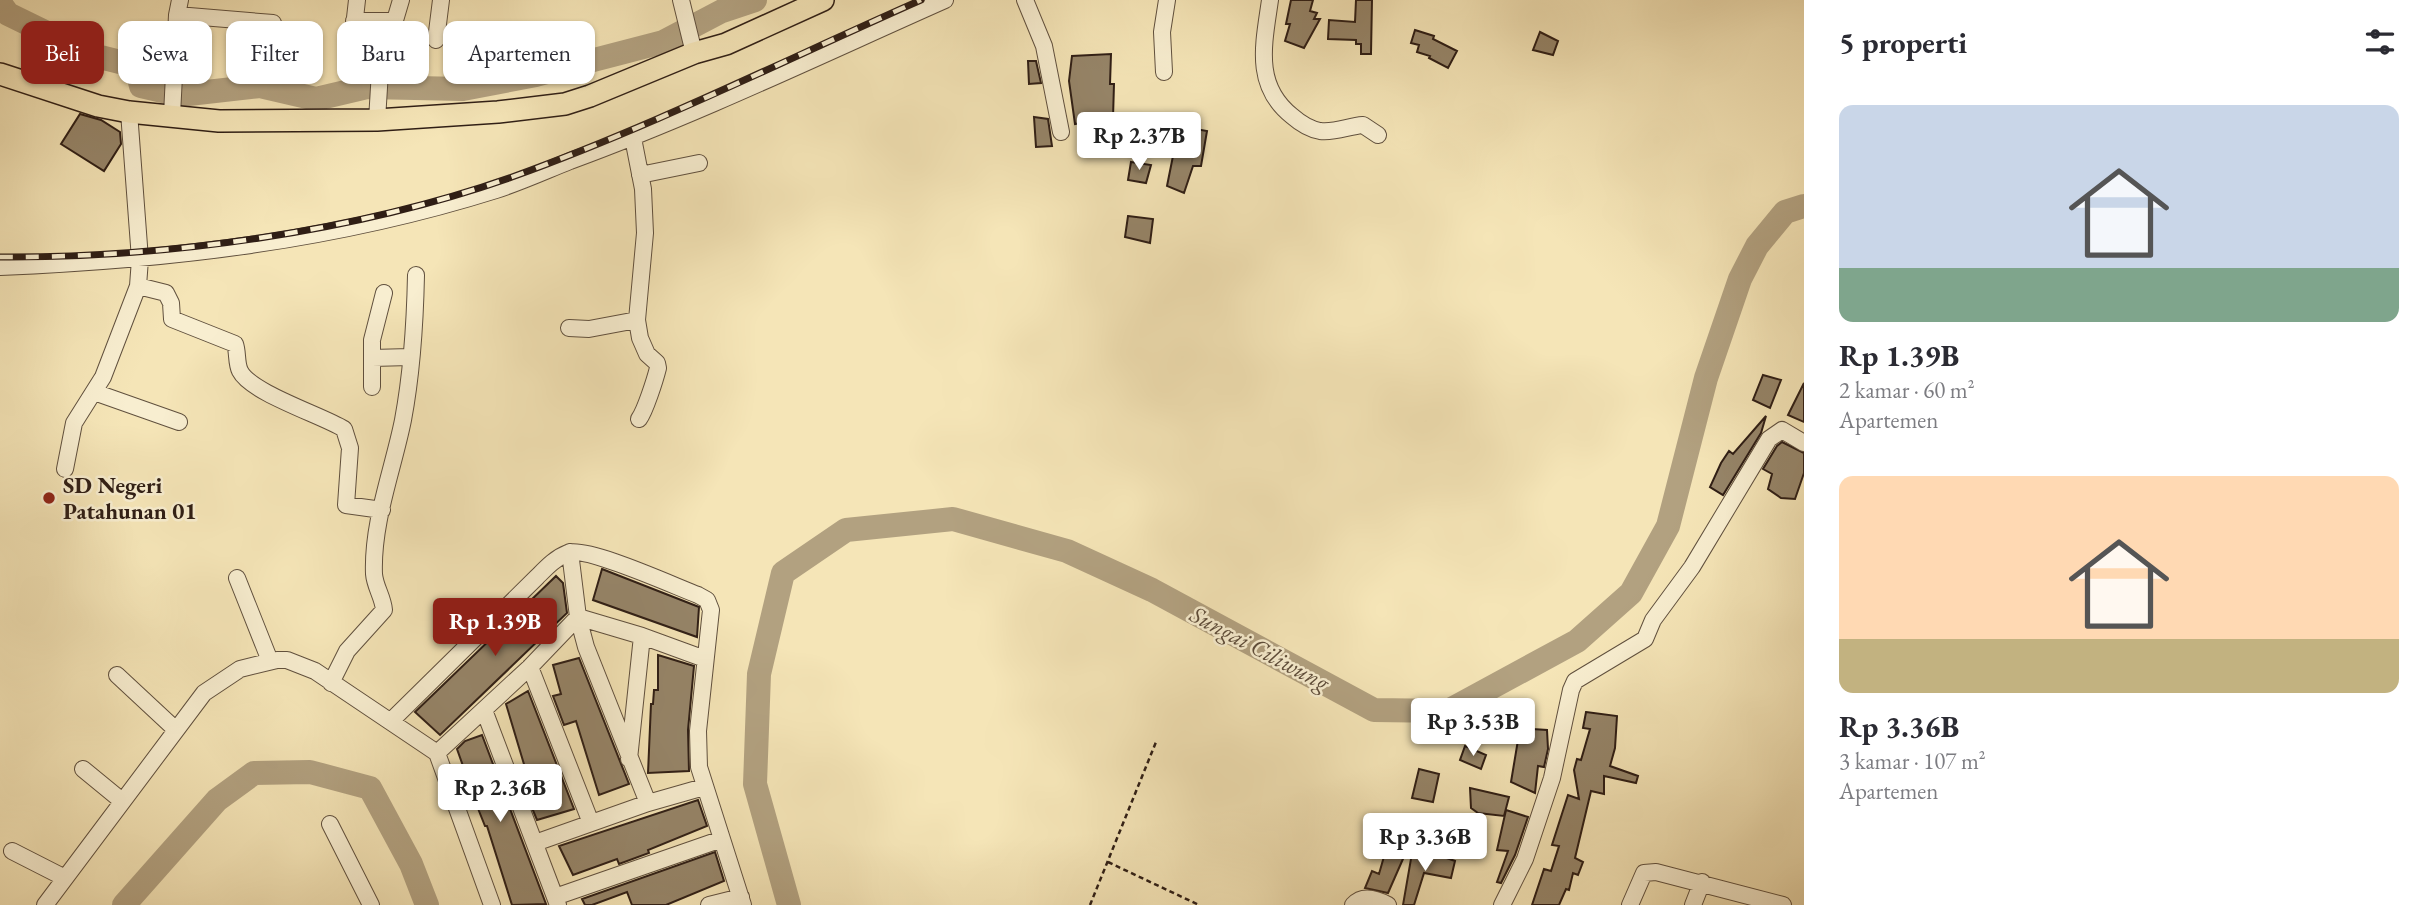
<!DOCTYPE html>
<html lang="id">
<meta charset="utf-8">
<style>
:root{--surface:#fff;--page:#f2f2f3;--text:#2b2b33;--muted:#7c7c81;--accent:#8f2418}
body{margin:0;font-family:"EB Garamond",serif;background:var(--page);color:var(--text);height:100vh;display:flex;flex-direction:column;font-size:26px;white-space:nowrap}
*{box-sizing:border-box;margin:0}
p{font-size:23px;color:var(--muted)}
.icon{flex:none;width:38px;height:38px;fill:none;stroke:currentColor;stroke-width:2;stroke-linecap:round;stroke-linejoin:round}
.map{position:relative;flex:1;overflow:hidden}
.side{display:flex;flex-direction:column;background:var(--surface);width:630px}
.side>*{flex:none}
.hud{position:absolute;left:21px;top:21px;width:665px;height:63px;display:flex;gap:14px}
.price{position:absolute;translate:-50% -60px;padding:0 16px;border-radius:7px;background:#fff;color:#222;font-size:23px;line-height:46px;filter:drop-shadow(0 2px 4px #0008)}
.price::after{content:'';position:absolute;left:50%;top:42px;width:21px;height:16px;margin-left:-10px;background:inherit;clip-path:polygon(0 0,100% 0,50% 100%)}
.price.active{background:var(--accent);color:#fff}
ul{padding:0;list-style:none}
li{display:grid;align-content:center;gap:14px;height:371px;padding:0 35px}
li span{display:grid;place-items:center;height:217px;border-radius:14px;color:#555}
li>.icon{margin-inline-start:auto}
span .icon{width:126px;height:126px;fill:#fffc;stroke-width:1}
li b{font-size:30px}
h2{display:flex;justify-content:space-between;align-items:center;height:84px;padding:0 35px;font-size:30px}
.tag{padding:0 24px;border-radius:14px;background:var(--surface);box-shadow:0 2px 5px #0004;font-size:24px;line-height:63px}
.tag.active{background:var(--accent);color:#fff}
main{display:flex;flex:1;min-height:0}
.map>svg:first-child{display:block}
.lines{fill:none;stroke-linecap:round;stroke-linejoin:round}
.river{stroke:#b2a180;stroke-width:24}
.building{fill:#968569;stroke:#2f1e15;stroke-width:2}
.minor-casing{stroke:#60503e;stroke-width:18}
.major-casing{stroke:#2f1e15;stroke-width:24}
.path{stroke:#2f1e15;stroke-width:2.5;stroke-dasharray:5 3.5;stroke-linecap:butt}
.minor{stroke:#f8eed0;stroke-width:16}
.major{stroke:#f5e5b7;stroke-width:21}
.rail-casing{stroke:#2f1e15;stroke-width:7}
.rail{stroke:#f8eed0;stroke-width:4.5;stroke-dasharray:13;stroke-linecap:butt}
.poi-dot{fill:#8f2418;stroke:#f8eed0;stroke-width:2.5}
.labels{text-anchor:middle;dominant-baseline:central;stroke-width:5;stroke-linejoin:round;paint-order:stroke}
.poi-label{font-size:23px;font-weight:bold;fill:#2f1e15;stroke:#f8eed0;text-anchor:start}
.water-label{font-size:24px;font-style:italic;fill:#5d4c3a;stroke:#f8eed0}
</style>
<main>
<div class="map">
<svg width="1804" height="905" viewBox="0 0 1804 905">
<rect width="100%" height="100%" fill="#f5e5b7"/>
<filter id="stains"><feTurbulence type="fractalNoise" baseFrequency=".00286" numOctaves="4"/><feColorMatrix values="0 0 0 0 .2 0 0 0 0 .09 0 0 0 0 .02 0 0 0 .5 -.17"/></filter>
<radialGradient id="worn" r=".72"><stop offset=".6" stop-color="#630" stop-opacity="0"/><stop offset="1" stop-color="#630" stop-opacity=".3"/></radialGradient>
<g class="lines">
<path class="river" d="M0,3L8,14L92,55L136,66L141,86L180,95L260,86L316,99L367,87L463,89L536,75L663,42L722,11L755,0
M124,905L217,800L254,773L310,772L370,788L411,864L427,905
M789,905L755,784L759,674L783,573L846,530L953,519L1067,551L1152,590L1374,710L1448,711L1577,641L1631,593L1668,526L1706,378L1740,279L1757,246L1785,212L1804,206"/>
</g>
<path class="building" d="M1291,0H1313L1310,11L1317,13L1314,19H1320L1304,48L1285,41L1290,24H1286Z
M1356,0H1372L1371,54H1361V44H1356V40L1328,39L1329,20L1355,22Z
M1415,30L1434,36L1433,39L1457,51L1448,68L1429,58L1430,56L1417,52L1419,45L1411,43Z
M1540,32L1558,41L1553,55L1533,50Z
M1111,54L1110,84H1114L1113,118L1075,124L1069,81L1072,56Z
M1028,61H1036L1041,83L1029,84Z
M80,114L101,120L120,132L121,144L104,171L61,144Z
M1034,117L1048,119L1052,146L1036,147Z
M1179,126L1207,131L1201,166H1193L1184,193L1167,186Z
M1131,162L1151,165L1146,183L1128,180Z
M1128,216L1153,219L1150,243L1125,237Z
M1763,375L1781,380L1770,408L1753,400Z
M1804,383V422L1788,415Z
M1766,416L1761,433L1723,495L1710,487L1721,463L1729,451L1733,454Z
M1782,442L1804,453V473L1795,499L1781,498L1768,489L1772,474L1763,469L1777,446Z
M602,569L699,607L697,637L593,600Z
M556,576L563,583L567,613L440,735L415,712Z
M658,655L694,666L688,730L689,771L648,773L651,704H653L654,690H658Z
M579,658L629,784L599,795L576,721L564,725L553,696L561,694L553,665Z
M528,691L574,809L537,820L530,803L535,801L506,704Z
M1586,712L1617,716L1615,748L1610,766L1638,776L1636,783L1604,776V794L1591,791L1575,858L1583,862L1578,875L1573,873L1569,890L1566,889L1559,905H1532L1544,869L1551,871L1559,846L1552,845L1568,795L1579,799L1574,770L1577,759L1581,760L1590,729L1583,728Z
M1517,728L1547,730L1548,749L1544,767L1538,766L1535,793L1511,782L1518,740H1514Z
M482,735L546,904L512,905L487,826H485L479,811L457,749L465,741Z
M1465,746L1486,755L1481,769L1460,760Z
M1419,769L1439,774L1433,802L1412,798Z
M1470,788L1509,797L1504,816L1478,813L1471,808Z
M698,800L707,826L648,850L649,853L619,864L617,859L573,875L559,846Z
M1506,810L1528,817L1515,855L1501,883L1497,882L1508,851L1497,850Z
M1387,846L1406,852L1388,893L1365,888L1372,871L1379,874Z
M1427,851L1455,861L1451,878L1424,873L1414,905H1403L1412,853L1426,858Z
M715,852L724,881L666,905H632L627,892L592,905H585L582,899Z"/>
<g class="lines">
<g class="minor-casing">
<path id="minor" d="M681,0L694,53
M1025,0L1044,46L1061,132
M1270,0C1264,43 1253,85 1292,116C1300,123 1309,129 1320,131C1335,133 1349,126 1363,125L1378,135
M177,15L273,23
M354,21H395
M436,40L441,0
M349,71L357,0
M1164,72L1162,32L1167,0
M172,115L177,15L180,0
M377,120L380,71L401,0
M633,138L643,189L645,233L637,320L640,338L647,354L657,363L658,368C655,380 645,411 639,419
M640,175L699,163
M0,267C169,260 334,241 496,190C521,182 545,171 570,161C698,114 821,55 945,0
M138,286L166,293L171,303L172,319L235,344C238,352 236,363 240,371C251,393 321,415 344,429L350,448L346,505L382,510
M569,328L589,329L637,320
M372,358L410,357
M372,387V340L384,293
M94,392L179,422
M65,469L74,423L103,377L138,286L140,259L129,112
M570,552L578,617L586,647L648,803
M237,578L270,661
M642,636L705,659
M530,667L591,823
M117,675L175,729
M331,683L347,651L384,610C383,597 375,587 374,574C372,522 393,470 403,420C412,372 415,324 416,275
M484,710L558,905
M392,720L537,577C546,568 555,558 568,553C587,546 674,586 698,595L707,600L711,610L698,731L699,767L743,905
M437,753L530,667L578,617L642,636L629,759
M83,769L122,801
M330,824L371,905
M535,843L648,803L704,787
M12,851L65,878
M555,897L722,839
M45,905L204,693L240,669L277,660H287L315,671L437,753L492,905
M709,905L741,897
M1353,905C1363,894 1377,899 1388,905
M1502,905L1525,859L1552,778L1571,690L1575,681L1645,639L1653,620L1692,567L1769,439L1782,430L1804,443
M1630,905L1644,873L1656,872L1783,905
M1693,905L1702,882"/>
</g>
<g class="major-casing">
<path id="major" d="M0,74L98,106L129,112L219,121L377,120L498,112L565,104L590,96L694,53L726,44L823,0"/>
</g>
<path class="path" d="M1108,862L1199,905
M1090,905L1156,742"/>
<use href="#minor" class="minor"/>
<use href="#major" class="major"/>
<g class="rail-casing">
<path id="rail" d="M0,257C165,258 356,232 512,177C651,127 785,60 921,0"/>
</g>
<use href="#rail" class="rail"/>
</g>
<circle class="poi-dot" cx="49" cy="498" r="7"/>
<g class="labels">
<g class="poi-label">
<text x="63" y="485">SD Negeri<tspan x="63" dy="26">Patahunan 01</tspan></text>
</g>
<g class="water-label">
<text transform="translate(1260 648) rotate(28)">Sungai Ciliwung</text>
</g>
</g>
<rect width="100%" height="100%" filter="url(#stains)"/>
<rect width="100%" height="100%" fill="url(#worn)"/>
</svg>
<b class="price" style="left:1139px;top:172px">Rp 2.37B</b>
<b class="price active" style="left:495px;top:658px">Rp 1.39B</b>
<b class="price" style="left:1473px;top:758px">Rp 3.53B</b>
<b class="price" style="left:500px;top:824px">Rp 2.36B</b>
<b class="price" style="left:1425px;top:873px">Rp 3.36B</b>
<div class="hud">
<a class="tag active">Beli</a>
<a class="tag">Sewa</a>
<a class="tag">Filter</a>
<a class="tag">Baru</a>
<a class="tag">Apartemen</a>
</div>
</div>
<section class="side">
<h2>5 properti<svg class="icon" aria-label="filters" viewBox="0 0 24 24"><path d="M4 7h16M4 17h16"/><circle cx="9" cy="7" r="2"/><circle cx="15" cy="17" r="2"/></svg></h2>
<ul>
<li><span style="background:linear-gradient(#c9d6e8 75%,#7fa58c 0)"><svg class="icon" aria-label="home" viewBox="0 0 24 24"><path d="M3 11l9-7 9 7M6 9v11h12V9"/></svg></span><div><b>Rp 1.39B</b><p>2 kamar · 60 m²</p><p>Apartemen</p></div></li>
<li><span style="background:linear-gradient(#ffd9b3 75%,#c2b280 0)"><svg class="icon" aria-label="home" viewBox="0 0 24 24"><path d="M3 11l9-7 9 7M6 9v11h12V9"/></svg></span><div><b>Rp 3.36B</b><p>3 kamar · 107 m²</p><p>Apartemen</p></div></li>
</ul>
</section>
</main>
